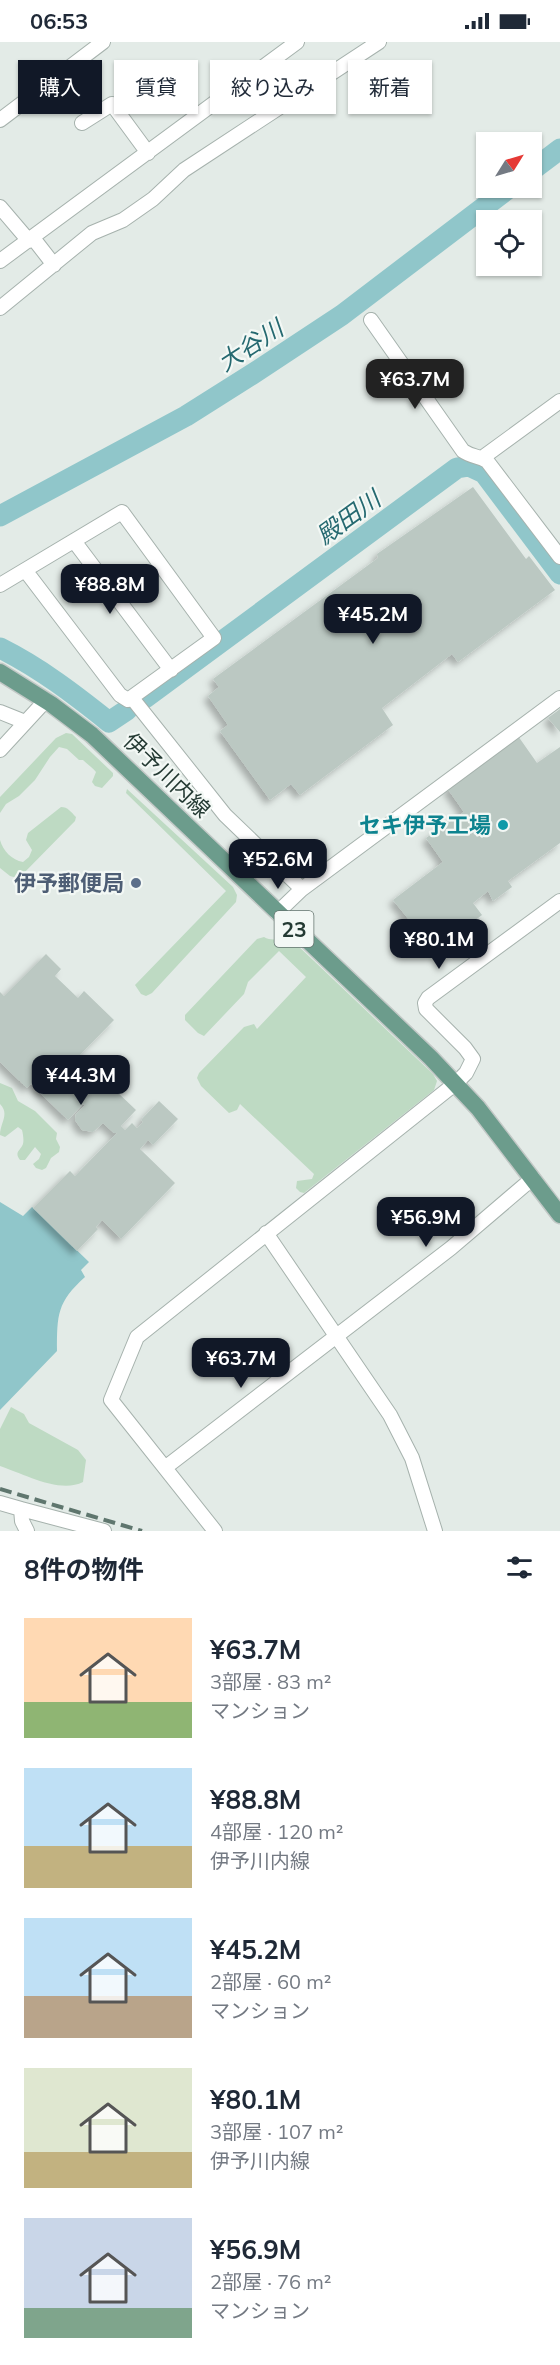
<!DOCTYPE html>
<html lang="ja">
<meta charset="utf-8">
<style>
:root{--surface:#fff;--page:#f2f2f3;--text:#1f2937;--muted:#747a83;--accent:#111827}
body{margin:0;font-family:Mulish,"Noto Sans JP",sans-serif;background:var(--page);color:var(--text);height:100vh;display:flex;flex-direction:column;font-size:22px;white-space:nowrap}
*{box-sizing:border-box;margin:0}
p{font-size:20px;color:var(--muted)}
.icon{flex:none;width:33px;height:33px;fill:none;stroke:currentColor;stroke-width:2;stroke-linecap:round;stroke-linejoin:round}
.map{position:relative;height:1489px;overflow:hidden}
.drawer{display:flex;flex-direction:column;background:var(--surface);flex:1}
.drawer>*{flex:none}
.top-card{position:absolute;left:18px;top:18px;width:525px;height:54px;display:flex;gap:12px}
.needle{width:39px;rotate:53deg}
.buttons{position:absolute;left:476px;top:90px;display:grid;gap:12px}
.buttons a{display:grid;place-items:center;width:66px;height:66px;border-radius:0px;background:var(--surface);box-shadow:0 2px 4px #0004;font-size:30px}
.price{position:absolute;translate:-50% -51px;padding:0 14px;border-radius:12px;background:var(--accent);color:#fff;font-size:20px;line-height:39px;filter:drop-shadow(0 2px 3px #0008)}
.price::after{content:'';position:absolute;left:50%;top:36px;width:18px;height:14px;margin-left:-9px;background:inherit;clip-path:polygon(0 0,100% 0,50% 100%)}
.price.current{background:#222;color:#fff}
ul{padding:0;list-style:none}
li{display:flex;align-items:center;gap:18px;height:150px;padding:0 24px}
li span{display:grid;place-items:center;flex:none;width:168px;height:120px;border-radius:0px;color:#555}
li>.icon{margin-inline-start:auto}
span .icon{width:72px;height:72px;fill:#fffc;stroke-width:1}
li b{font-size:26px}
h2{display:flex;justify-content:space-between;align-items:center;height:72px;padding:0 24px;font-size:26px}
.tag{padding:0 21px;border-radius:0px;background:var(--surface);box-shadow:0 2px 4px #0004;font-size:21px;line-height:54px}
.tag.current{background:var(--accent);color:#fff}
.status{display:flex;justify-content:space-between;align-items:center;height:42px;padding:0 30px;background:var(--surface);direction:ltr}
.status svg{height:16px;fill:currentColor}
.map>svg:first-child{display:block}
.green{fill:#bedac3}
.water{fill:#90c6ca}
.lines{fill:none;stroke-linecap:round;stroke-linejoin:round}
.river{stroke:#90c6ca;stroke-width:21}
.building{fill:#bbc8c2;filter:url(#shadow)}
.minor-casing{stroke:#a6b2ad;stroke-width:16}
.major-casing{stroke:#c2c8c6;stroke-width:19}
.minor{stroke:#fff;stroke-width:14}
.major{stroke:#6c9c8c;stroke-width:16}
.rail{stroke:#5f766e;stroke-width:4;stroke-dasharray:12 6;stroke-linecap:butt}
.culture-dot{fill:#0f9aa8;stroke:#f3f8f5;stroke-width:2}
.service-dot{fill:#5c6f8a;stroke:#f3f8f5;stroke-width:2}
.labels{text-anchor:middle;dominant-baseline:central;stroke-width:4.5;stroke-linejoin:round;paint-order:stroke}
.shield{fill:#f3f8f5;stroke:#62736d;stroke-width:1.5}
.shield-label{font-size:21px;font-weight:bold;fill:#243a33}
.street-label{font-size:22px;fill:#243a33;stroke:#f3f8f5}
.culture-label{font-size:22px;font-weight:bold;fill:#0d838f;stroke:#f3f8f5;text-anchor:end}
.service-label{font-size:22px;font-weight:bold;fill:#4e5e75;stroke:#f3f8f5;text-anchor:end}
.water-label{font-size:24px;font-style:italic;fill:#256970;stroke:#f3f8f5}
</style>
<div class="status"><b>06:53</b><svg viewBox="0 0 49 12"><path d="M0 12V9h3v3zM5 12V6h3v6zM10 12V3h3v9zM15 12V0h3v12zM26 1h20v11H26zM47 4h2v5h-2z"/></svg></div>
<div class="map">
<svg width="560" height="1489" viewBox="0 0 560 1489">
<defs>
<filter id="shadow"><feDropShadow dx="-4.5" dy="4.5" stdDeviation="3" flood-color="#0004"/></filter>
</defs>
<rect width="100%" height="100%" fill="#e3ebe7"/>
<path class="green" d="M66,691L72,692L113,731V734L102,746L95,744L92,740L96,730C93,726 87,722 83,718H79L67,707L59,705L50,715L35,738L19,754L6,762L0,771V755L56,696Z
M127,747L233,845L237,853L236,860L152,951L146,954L141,952L135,943L226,849L126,751Z
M61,765C68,765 71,770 76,775L75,779L21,834L17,836L10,834L0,826V798C3,809 12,818 23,820L29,815L32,808L26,798L28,791Z
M264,895C274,901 283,893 294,900L433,1032L437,1039L434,1048L304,1151L300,1150L296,1146L297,1139L312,1137L314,1132L240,1062L237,1068L229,1071L201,1044L197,1036L199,1031L244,985L254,982L257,987L306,935L279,909L248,940L244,952L204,994L198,991L185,978V973L257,897Z
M0,1041L12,1046L18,1059L35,1069L57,1091L56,1097L60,1105L59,1110L51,1116L46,1126L42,1128L36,1126L33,1122L39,1117L41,1112L35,1105L25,1118H20C14,1110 20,1109 23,1102C24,1098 23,1092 22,1088L18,1085L5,1095L0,1093C0,1081 10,1072 0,1062Z
M11,1365L24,1372L29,1381L78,1408L86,1418L83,1440C60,1452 24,1432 0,1424V1387Z"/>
<path class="water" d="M0,1160L23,1174L32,1165L89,1220L81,1228L85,1235C57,1260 57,1273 57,1309L0,1368Z"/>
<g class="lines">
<path class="river" d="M531,129L560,107
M0,474L186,374L251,333L342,273L509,146
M0,606C40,626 74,652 109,680L127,668
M145,656L457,426L469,424L484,431L560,532"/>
</g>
<path class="building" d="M473,445L526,517L529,514L555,548L458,620L452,612L382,666L393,683L300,753L291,742L270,758L220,689L228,683L208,654L219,645L213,637L378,516L377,512Z
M560,667V690L548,676Z
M518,694L537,721L560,705V801L508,839L512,845L493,859L488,849L473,861L482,873L453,895L442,882L424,896L393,858L443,820L426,796L464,770L447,746Z
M46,912L61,927L55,934L78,956L84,949L114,978L79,1014L106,1040L121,1024L129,1033L115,1048L136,1068L121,1084L125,1088L132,1081L137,1086L143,1080L141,1078L159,1059L178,1077L153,1103L148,1098L140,1107L175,1141L121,1197L102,1178L96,1185L98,1187L77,1209L33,1166L70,1129L75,1134L117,1091H114L103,1081L93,1090L82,1088L75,1078L76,1072L85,1063L83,1062L68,1078L31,1042L27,1046L0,1020V950L4,954Z"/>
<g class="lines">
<g class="minor-casing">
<path id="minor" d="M0,78L103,0
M82,81L112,62L148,111
M0,165L29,199
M33,196L54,223
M0,219L297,0
M0,266L92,191L123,178L153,157L184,128L379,0
M371,278L463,409C472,415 479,414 487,419L560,515
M482,416L560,359
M74,499L171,628
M0,543L122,470L214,596L128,658L120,653L25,528
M132,656L225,773L302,847
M0,670L25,680
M0,708L46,658
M277,871L302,847L560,656
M266,1191L390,1373L412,1416L435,1489
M166,1425L451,1206L533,1136
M0,1461L21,1467L22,1479L27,1489
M21,1467L104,1489
M215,1489L111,1358L137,1295L456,1041L466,1031L473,1017L465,1006L426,967L425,961L428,956L560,859"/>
</g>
<g class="major-casing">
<path id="major" d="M0,630L51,662L92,693L431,1016L478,1066L560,1173"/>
</g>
<use href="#minor" class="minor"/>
<use href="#major" class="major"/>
<path class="rail" d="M0,1447L142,1489"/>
</g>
<circle class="culture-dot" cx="503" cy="783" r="6"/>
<circle class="service-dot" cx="136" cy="841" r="6"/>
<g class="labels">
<rect class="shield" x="274.5" y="869" width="39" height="36" rx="4.5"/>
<g class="shield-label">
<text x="294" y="887">23</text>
</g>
<g class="street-label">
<text transform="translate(167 733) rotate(44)">伊予川内線</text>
</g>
<g class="culture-label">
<text x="491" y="783">セキ伊予工場</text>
</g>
<g class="service-label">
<text x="124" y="841">伊予郵便局</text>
</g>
<g class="water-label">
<text transform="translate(250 303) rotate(-33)">大谷川</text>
<text transform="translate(348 475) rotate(-36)">殿田川</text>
</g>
</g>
</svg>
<div class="buttons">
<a><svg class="needle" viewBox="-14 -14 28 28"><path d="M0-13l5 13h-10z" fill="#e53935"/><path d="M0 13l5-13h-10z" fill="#747a83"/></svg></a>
<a><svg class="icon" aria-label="locate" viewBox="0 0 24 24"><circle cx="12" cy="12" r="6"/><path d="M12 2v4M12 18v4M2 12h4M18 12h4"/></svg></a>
</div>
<b class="price current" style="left:415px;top:368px">¥63.7M</b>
<b class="price" style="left:110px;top:573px">¥88.8M</b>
<b class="price" style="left:373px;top:603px">¥45.2M</b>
<b class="price" style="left:278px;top:848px">¥52.6M</b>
<b class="price" style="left:439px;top:928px">¥80.1M</b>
<b class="price" style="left:81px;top:1064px">¥44.3M</b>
<b class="price" style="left:426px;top:1206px">¥56.9M</b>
<b class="price" style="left:241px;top:1347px">¥63.7M</b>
<div class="top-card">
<a class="tag current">購入</a>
<a class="tag">賃貸</a>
<a class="tag">絞り込み</a>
<a class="tag">新着</a>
</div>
</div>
<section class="drawer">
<h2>8件の物件<svg class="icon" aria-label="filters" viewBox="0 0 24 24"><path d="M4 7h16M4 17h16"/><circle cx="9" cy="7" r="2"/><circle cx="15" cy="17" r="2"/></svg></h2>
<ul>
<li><span style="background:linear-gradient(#ffd9b3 70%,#8fb573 0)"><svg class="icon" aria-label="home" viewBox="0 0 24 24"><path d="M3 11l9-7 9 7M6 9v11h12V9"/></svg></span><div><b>¥63.7M</b><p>3部屋 · 83 m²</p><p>マンション</p></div></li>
<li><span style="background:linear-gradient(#bfe0f5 65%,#c2b280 0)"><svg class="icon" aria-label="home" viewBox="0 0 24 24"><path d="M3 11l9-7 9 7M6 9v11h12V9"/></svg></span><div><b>¥88.8M</b><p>4部屋 · 120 m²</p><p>伊予川内線</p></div></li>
<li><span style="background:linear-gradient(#bfe0f5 65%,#b9a48a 0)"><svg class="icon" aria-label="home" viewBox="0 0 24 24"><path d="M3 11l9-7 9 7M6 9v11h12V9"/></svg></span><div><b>¥45.2M</b><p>2部屋 · 60 m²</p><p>マンション</p></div></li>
<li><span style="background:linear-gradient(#dfe7d0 70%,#c2b280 0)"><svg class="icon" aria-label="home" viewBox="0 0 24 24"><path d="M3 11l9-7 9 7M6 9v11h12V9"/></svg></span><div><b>¥80.1M</b><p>3部屋 · 107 m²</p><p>伊予川内線</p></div></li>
<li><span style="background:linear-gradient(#c9d6e8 75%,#7fa58c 0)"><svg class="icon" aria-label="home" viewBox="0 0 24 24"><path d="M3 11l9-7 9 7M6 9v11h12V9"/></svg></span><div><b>¥56.9M</b><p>2部屋 · 76 m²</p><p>マンション</p></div></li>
</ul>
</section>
